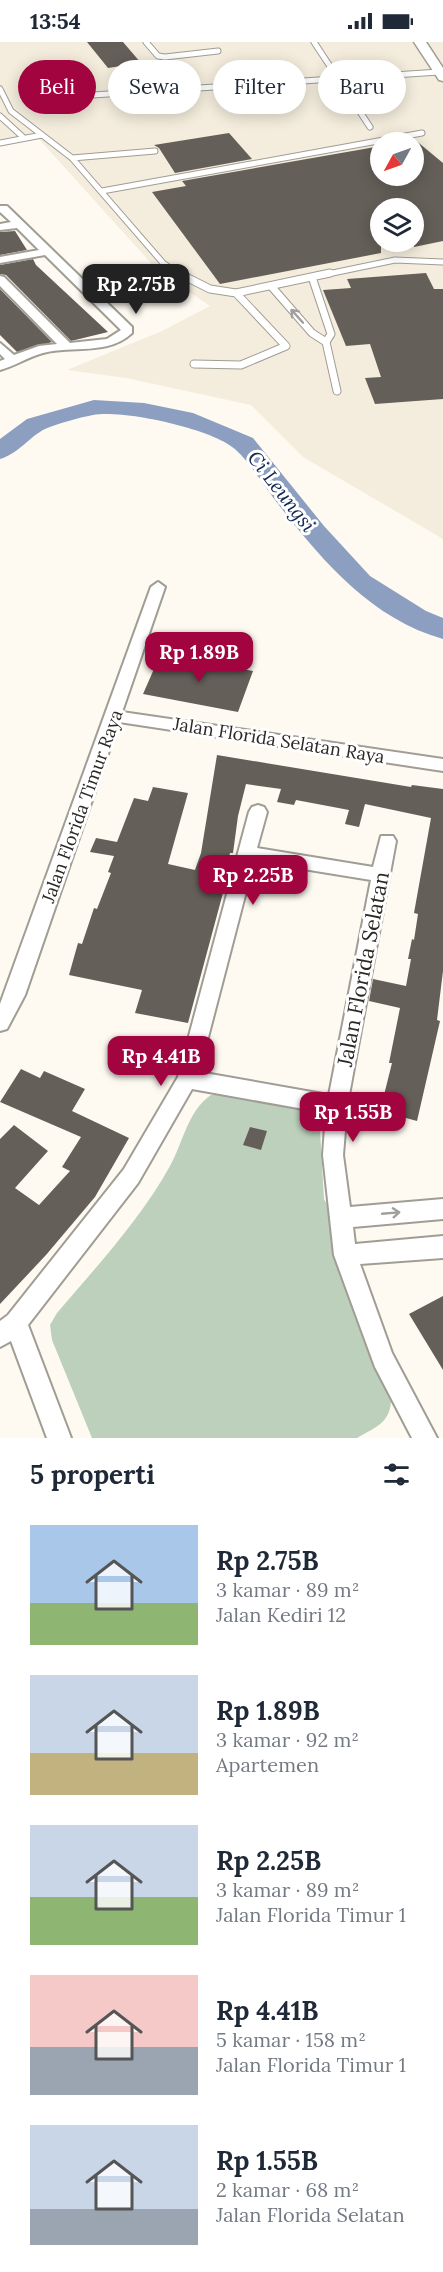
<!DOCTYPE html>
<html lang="id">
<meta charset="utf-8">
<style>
:root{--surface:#fff;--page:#f2f2f3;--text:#1f2937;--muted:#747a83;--accent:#a1043f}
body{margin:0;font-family:Lora,serif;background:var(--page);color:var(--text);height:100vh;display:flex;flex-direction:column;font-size:22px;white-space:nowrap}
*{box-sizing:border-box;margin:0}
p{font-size:20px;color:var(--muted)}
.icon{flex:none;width:33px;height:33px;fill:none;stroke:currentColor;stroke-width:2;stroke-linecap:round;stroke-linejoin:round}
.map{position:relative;height:1396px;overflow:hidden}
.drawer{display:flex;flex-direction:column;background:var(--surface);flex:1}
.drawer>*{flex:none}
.hud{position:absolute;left:18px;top:18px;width:408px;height:54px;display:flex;gap:12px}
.needle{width:39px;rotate:230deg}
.fabs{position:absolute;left:370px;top:90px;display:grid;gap:12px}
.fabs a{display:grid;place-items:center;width:54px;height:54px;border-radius:50%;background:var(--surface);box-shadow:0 3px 15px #0003;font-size:30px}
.price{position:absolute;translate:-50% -51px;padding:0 14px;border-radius:12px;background:var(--accent);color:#fff;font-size:20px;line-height:39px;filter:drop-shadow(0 2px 3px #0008)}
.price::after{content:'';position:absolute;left:50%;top:36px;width:18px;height:14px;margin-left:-9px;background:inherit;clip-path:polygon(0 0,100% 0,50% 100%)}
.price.current{background:#222;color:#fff}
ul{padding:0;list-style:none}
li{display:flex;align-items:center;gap:18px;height:150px;padding:0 30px}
li span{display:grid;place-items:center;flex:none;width:168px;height:120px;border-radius:0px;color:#555}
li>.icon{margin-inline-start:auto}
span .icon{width:72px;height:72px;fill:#fffc;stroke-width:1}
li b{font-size:26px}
h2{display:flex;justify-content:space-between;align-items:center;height:72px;padding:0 30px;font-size:26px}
.chip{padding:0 21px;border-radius:27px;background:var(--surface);box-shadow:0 3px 15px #0003;font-size:21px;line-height:54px}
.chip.current{background:var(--accent);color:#fff}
.status{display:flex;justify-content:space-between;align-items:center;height:42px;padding:0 30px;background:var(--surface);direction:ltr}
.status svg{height:16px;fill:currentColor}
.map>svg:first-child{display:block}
.built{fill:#f4eddd;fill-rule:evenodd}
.green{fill:#bcd0bb}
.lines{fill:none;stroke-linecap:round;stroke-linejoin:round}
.river{fill:#8c9fc1;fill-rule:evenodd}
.building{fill:#645f58}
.service-far1-casing{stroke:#a09d94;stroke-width:7}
.service-casing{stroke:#a09d94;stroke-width:9}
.minor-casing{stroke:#a09d94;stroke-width:4}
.tertiary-casing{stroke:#a09d94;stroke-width:3}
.service-far1{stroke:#fff;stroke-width:5}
.service{stroke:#fff;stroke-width:7}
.minor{fill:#fff;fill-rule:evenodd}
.tertiary{fill:#fff;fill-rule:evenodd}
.oneway{stroke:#a09f9d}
.labels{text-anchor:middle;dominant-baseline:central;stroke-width:6;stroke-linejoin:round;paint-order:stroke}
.street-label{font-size:18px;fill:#2b2926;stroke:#fff}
.water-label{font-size:20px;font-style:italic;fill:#122854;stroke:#fff}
.near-street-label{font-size:21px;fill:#2b2926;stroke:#fff}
</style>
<div class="status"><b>13:54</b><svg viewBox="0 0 49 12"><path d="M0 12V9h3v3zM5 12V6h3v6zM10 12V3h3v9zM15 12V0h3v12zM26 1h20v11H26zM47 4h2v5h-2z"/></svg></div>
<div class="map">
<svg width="443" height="1396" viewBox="0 0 443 1396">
<rect width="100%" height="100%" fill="#fefaf1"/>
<path class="built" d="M0,0H443V497L303,415L251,363L126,336L67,328L162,289L210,264L159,230L38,96L0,104ZM381,100H414V134H381ZM381,166H414V200H381Z"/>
<path class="green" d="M211,1053C239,1053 293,1060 316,1074L320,1088L324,1157L351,1205L354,1273L391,1349C393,1379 380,1383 357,1396H92L52,1298L50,1283L57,1271C97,1224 140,1178 170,1124C183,1101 188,1068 211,1053Z"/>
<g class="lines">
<path class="river" d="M94,358L144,361L193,371L253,396L324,484L370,534L426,569L443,576V597C369,576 320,516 275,458C263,442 251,422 236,408C215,387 122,367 93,373C78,376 59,381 45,387C29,395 18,412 0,417V397L27,377Z"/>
</g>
<path class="building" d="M87,0H123L141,21L108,26Z
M229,91L252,117L175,131L159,106L154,103Z
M414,97L443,121V199L414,205V166H381V211L220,242L152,150L186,144L182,139L381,104V134H414Z
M15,189L27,208L0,213V190Z
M33,217L36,223L108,290L71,299L6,233L0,232V223Z
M426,231L434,247H443V357L375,362L365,336L381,335L370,302L346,304L323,248L351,246L347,237Z
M0,247L52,300L17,310L0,293Z
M161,611L253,629L238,670L143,652Z
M217,713L411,745L412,743L443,747V929L437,978L440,979L417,1079L380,1069L392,1021H389L400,966L369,959L373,937L406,944L411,917H408L412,897L414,898L418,872L414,871L431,776L365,762L359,785L345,782L349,768L296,758L294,763L277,760L281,747L246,742L238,774L233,811H230L224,836H227L188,981L135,971L142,948L69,933L78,901L82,902L94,866L97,867L111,831L108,830L114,814L90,810L96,796L117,800L134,756L148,759L153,745L188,751L168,822L195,828L201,811Z
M21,1027L40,1036L44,1029L85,1047L72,1069L129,1096L95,1155L46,1213L0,1262V1097L14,1083L48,1109L15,1146L39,1163L70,1129L62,1125L81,1095L0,1060Z
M250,1085L267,1089L261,1108L243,1103Z
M443,1254V1328L409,1272Z"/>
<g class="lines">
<g class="service-far1-casing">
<path id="service-far1" d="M146,0L158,14L165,15L218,9
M314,0L370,85
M0,47L11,69L72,116L163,221L180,233
M32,57L439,30
M0,74L24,96
M0,101L42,93
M72,116L155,109
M102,149L422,91
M323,233L395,218L443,220"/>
</g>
<g class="service-casing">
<path id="service" d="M178,231L210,247L236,251L286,304L241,323L194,322
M312,235L331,292L326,300L337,349
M271,244L312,291L326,300
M236,251L330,231"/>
</g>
<g class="minor-casing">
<path id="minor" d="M0,164H7L132,285V291C107,314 74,303 43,311C28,315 15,324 0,328V319L5,317L0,312V301L14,313L39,304L57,302L0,244V234L4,235L70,301L107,297L121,288L45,213L0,221V215L39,208L17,186L0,188V182L11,180L0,170Z
M158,540L165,545L122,670L443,717V729L119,680L25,953L7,987L0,989V962L151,545Z
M258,763L264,765L267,770L257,806L373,825L381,794H393L396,799L347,1064L343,1113L350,1165L443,1157V1177L353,1185L355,1202L443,1194V1216L360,1222L392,1311L437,1396H412L375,1325L334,1213L323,1113L326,1071L192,1047L138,1141L28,1283L71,1396H47L11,1299L0,1305V1279L8,1273L124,1127L178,1035L249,770L252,765ZM254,819L371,838L329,1053L199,1030Z"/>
</g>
<g class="tertiary-casing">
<path id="tertiary" d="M414,0H426L443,26V39L439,38Z"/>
</g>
<use href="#service-far1" class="service-far1"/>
<use href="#service" class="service"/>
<use href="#minor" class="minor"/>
<use href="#tertiary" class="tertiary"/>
</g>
<defs><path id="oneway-shaft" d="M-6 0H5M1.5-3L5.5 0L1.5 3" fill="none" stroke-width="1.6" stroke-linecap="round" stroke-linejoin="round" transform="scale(1.5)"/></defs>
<g class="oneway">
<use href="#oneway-shaft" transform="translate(297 274) rotate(-132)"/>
<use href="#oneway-shaft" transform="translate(391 1171) rotate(-5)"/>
</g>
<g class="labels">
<g class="street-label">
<text transform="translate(279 698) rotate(9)">Jalan Florida Selatan Raya</text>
<text transform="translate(82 764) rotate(-70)">Jalan Florida Timur Raya</text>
</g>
<g class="water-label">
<text transform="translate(282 449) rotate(52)">Ci Leungsi</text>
</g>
<g class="near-street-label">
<text transform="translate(363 927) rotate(-79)">Jalan Florida Selatan</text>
</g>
</g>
</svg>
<div class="fabs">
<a><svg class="needle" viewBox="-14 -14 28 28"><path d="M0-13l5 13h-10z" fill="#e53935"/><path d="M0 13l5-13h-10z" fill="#747a83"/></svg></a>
<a><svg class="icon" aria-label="layers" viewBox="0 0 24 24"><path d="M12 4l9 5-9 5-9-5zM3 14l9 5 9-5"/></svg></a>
</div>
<b class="price current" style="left:136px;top:273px">Rp 2.75B</b>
<b class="price" style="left:199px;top:641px">Rp 1.89B</b>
<b class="price" style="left:253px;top:864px">Rp 2.25B</b>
<b class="price" style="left:161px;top:1045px">Rp 4.41B</b>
<b class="price" style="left:353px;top:1101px">Rp 1.55B</b>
<div class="hud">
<a class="chip current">Beli</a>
<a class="chip">Sewa</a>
<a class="chip">Filter</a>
<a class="chip">Baru</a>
</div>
</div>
<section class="drawer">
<h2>5 properti<svg class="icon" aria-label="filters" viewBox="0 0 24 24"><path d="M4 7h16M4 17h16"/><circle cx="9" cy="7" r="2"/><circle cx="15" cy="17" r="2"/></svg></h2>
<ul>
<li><span style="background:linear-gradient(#a9c7e8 65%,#8fb573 0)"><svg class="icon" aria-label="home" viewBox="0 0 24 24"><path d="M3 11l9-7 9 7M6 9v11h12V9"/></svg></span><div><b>Rp 2.75B</b><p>3 kamar · 89 m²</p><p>Jalan Kediri 12</p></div></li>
<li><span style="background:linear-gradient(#c9d6e8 65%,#c2b280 0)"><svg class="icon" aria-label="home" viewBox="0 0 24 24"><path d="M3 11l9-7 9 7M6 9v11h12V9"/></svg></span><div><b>Rp 1.89B</b><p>3 kamar · 92 m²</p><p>Apartemen</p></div></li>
<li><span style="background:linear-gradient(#c9d6e8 60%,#8fb573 0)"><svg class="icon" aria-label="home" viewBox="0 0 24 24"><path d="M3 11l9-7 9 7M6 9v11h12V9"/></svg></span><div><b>Rp 2.25B</b><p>3 kamar · 89 m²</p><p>Jalan Florida Timur 1</p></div></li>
<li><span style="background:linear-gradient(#f6c9c9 60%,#9aa5b1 0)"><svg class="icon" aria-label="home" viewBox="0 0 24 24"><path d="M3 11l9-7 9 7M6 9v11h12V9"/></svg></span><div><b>Rp 4.41B</b><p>5 kamar · 158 m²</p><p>Jalan Florida Timur 1</p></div></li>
<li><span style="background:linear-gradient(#c9d6e8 70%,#9aa5b1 0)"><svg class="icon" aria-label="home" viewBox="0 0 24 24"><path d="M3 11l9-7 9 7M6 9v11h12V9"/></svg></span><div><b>Rp 1.55B</b><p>2 kamar · 68 m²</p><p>Jalan Florida Selatan</p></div></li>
</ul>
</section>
